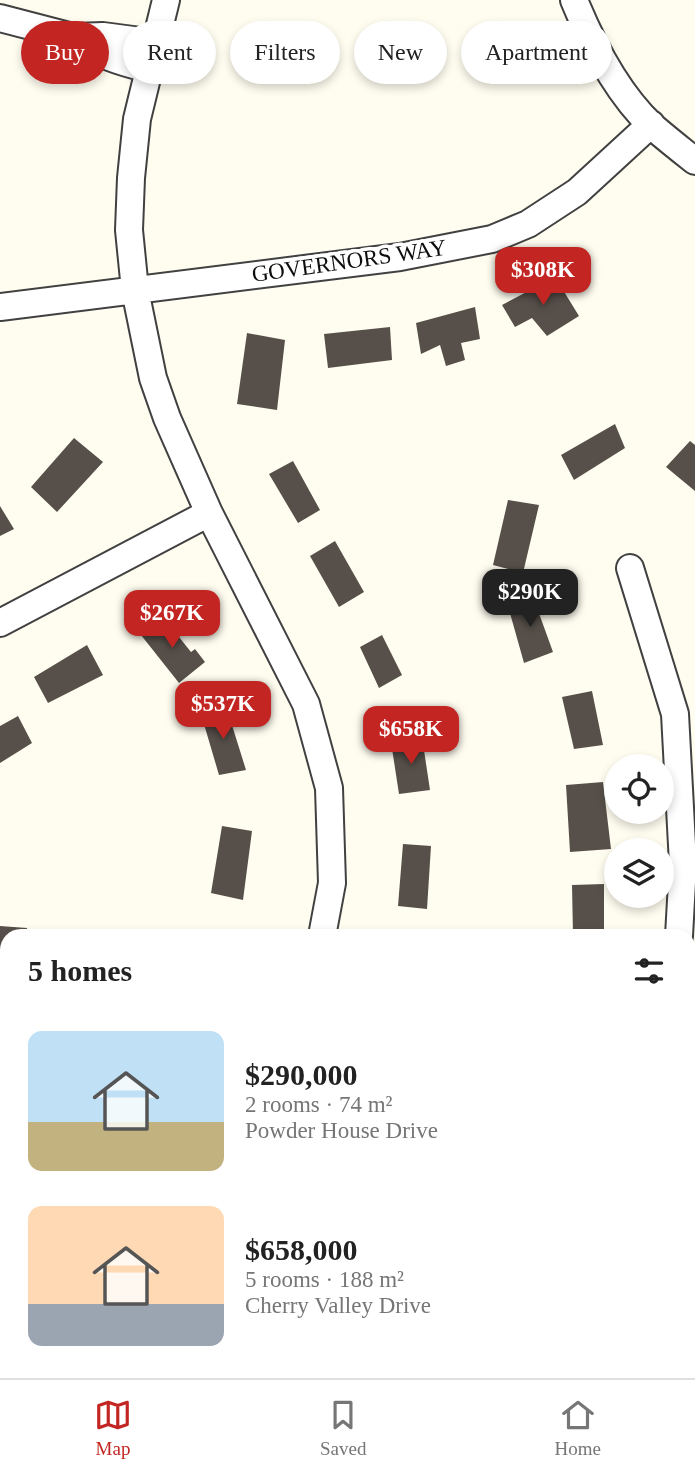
<!DOCTYPE html>
<meta charset="utf-8">
<style>
:root{--surface:#fff;--page:#f2f2f2;--text:#222;--muted:#767676;--line:#e0e0e0;--accent:#c32622}
body{margin:0;font-family:Georgia,serif;background:var(--page);color:var(--text);height:100vh;display:flex;flex-direction:column;font-size:26px;white-space:nowrap}
*{box-sizing:border-box;margin:0}
p{font-size:23px;color:var(--muted)}
.icon{flex:none;width:38px;height:38px;fill:none;stroke:currentColor;stroke-width:2;stroke-linecap:round;stroke-linejoin:round}
.map{position:relative;flex:1;overflow:hidden}
.sheet{position:absolute;left:0px;top:929px;width:696px;height:450px;display:flex;flex-direction:column;background:var(--surface);border-radius:21px 21px 0 0;box-shadow:0 4px 10px #0003}
.sheet>*{flex:none}
.banner{position:absolute;left:21px;top:21px;width:654px;height:63px;display:flex;gap:14px}
.tools{position:absolute;left:604px;top:754px;display:grid;gap:14px}
.tools a{display:grid;place-items:center;width:70px;height:70px;border-radius:50%;background:var(--surface);box-shadow:0 4px 10px #0003;font-size:35px}
.price{position:absolute;translate:-50% -60px;padding:0 16px;border-radius:14px;background:var(--accent);color:#fff;font-size:23px;line-height:46px;filter:drop-shadow(0 2px 4px #0008)}
.price::after{content:'';position:absolute;left:50%;top:42px;width:21px;height:16px;margin-left:-10px;background:inherit;clip-path:polygon(0 0,100% 0,50% 100%)}
.price.current{background:#222;color:#fff}
ul{padding:0;list-style:none}
li{display:flex;align-items:center;gap:21px;height:175px;padding:0 28px}
li span{display:grid;place-items:center;flex:none;width:196px;height:140px;border-radius:14px;color:#555}
li>.icon{margin-inline-start:auto}
span .icon{width:84px;height:84px;fill:#fffc;stroke-width:1}
li b{font-size:30px}
h2{display:flex;justify-content:space-between;align-items:center;height:84px;padding:0 28px;font-size:30px}
.pill{padding:0 24px;border-radius:32px;background:var(--surface);box-shadow:0 4px 10px #0003;font-size:24px;line-height:63px}
.pill.current{background:var(--accent);color:#fff}
.dock{display:flex;justify-content:space-around;align-items:center;height:98px;border-top:2px solid var(--line);background:var(--surface);font-size:19px;color:var(--muted)}
.dock a{display:grid;justify-items:center;gap:4px}
.dock .current{color:var(--accent)}
.map>svg:first-child{display:block}
.forest{fill:#b1dc97}
.building{fill:#57504a}
.lines{fill:none;stroke-linecap:round;stroke-linejoin:round}
.minor-casing{stroke:#414141;stroke-width:30}
.minor{stroke:#fff;stroke-width:26}
.labels{text-anchor:middle;dominant-baseline:central;stroke-width:7;stroke-linejoin:round;paint-order:stroke}
.street-label{font-size:23px;fill:#0e0e0e;stroke:#fff}
</style>
<div class="map">
<svg width="695" height="1378" viewBox="0 0 695 1378">
<rect width="100%" height="100%" fill="#fffdf0"/>
<path class="forest" d="M695,1308V1378H566L577,1372H690V1312Z"/>
<path class="building" d="M555,277L579,316L547,336L532,318L515,327L502,305Z
M475,307L480,339L461,343L465,360L446,366L440,345L421,354L416,323Z
M390,327L392,360L328,368L324,334Z
M247,333L285,340L277,410L237,404Z
M615,424L625,448L574,480L561,455Z
M74,438L103,462L57,512L31,487Z
M690,441L695,445V491L666,467Z
M293,461L320,510L298,523L269,474Z
M508,500L539,505L523,573L493,565Z
M0,506L14,529L0,536Z
M335,541L364,592L339,607L310,556Z
M532,594L553,652L524,663L508,606Z
M163,617L191,652L195,649L205,662L179,683L141,635Z
M382,635L402,675L379,688L360,647Z
M87,645L103,675L48,703L34,677Z
M592,691L603,745L574,749L562,697Z
M226,706L246,770L219,775L201,714Z
M18,716L32,743L0,763V726Z
M422,737L430,790L399,794L391,742Z
M603,782L611,849L570,852L566,785Z
M222,826L252,831L243,900L211,893Z
M403,844L431,846L427,909L398,906Z
M604,884V936H573L572,885Z
M0,926L27,928L26,936H7V956L0,955Z
M0,1103L7,1104V1131L0,1130Z
M695,1171V1232L690,1228V1180Z
M0,1297L7,1302V1337L0,1347Z
M170,1372H199L195,1378H180Z"/>
<g class="lines">
<g class="minor-casing">
<path id="minor" d="M166,0L137,119L131,178L129,230L135,290L153,378L167,418L209,513L306,704L329,788L332,883L322,936
M574,0C592,44 617,93 652,126C666,138 681,150 695,161
M0,18L73,37L103,36L156,43
M73,37C101,56 117,61 149,69
M0,307L400,257L492,239L528,224L577,192L651,124
M630,568L675,714L683,864L679,936
M0,623L209,513
M690,981L695,982
M0,1025H7
M74,1378L78,1372"/>
</g>
<use href="#minor" class="minor"/>
</g>
<g class="labels">
<g class="street-label">
<text transform="translate(349 261) rotate(-8)">GOVERNORS WAY</text>
</g>
</g>
</svg>
<div class="tools">
<a><svg class="icon" aria-label="locate" viewBox="0 0 24 24"><circle cx="12" cy="12" r="6"/><path d="M12 2v4M12 18v4M2 12h4M18 12h4"/></svg></a>
<a><svg class="icon" aria-label="layers" viewBox="0 0 24 24"><path d="M12 4l9 5-9 5-9-5zM3 14l9 5 9-5"/></svg></a>
</div>
<b class="price" style="left:543px;top:307px">$308K</b>
<b class="price current" style="left:530px;top:629px">$290K</b>
<b class="price" style="left:172px;top:650px">$267K</b>
<b class="price" style="left:223px;top:741px">$537K</b>
<b class="price" style="left:411px;top:766px">$658K</b>
<div class="banner">
<a class="pill current">Buy</a>
<a class="pill">Rent</a>
<a class="pill">Filters</a>
<a class="pill">New</a>
<a class="pill">Apartment</a>
</div>
<section class="sheet">
<h2>5 homes<svg class="icon" aria-label="filters" viewBox="0 0 24 24"><path d="M4 7h16M4 17h16"/><circle cx="9" cy="7" r="2"/><circle cx="15" cy="17" r="2"/></svg></h2>
<ul>
<li><span style="background:linear-gradient(#bfe0f5 65%,#c2b280 0)"><svg class="icon" aria-label="home" viewBox="0 0 24 24"><path d="M3 11l9-7 9 7M6 9v11h12V9"/></svg></span><div><b>$290,000</b><p>2 rooms · 74 m²</p><p>Powder House Drive</p></div></li>
<li><span style="background:linear-gradient(#ffd9b3 70%,#9aa5b1 0)"><svg class="icon" aria-label="home" viewBox="0 0 24 24"><path d="M3 11l9-7 9 7M6 9v11h12V9"/></svg></span><div><b>$658,000</b><p>5 rooms · 188 m²</p><p>Cherry Valley Drive</p></div></li>
</ul>
</section>
</div>
<nav class="dock">
<a class="current"><svg class="icon" aria-label="map" viewBox="0 0 24 24"><path d="M3 6l6-2 6 2 6-2v14l-6 2-6-2-6 2zM9 4v14M15 6v14"/></svg>Map</a>
<a><svg class="icon" aria-label="saved" viewBox="0 0 24 24"><path d="M7 4h10v16l-5-4-5 4z"/></svg>Saved</a>
<a><svg class="icon" aria-label="home" viewBox="0 0 24 24"><path d="M3 11l9-7 9 7M6 9v11h12V9"/></svg>Home</a>
</nav>
